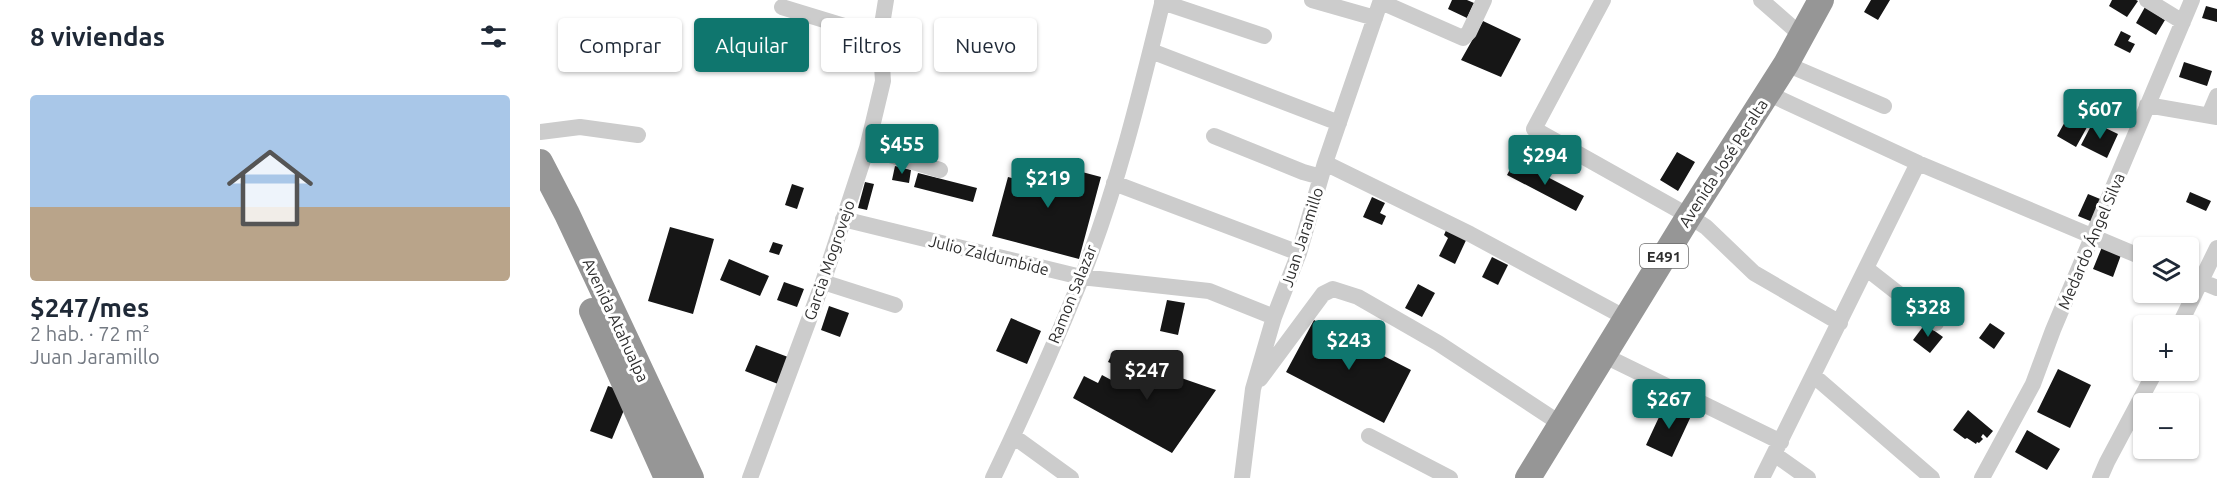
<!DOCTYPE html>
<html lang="es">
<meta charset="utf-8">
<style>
:root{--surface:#fff;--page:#f6f6f7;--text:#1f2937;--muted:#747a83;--line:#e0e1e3;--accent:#0f766e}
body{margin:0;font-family:Ubuntu,sans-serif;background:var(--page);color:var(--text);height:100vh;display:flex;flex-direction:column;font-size:22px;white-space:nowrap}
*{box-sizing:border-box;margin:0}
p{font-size:20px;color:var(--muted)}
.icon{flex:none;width:33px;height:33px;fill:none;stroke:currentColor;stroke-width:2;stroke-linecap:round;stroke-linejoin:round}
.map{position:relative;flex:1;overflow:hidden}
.sheet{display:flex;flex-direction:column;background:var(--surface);width:540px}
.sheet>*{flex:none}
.guide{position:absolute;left:18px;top:18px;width:570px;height:54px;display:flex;gap:12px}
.fabs{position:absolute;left:1593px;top:237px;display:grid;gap:12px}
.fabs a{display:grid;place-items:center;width:66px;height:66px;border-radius:6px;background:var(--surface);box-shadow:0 2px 4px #0004;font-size:30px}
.price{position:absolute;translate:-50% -51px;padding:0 14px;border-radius:6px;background:var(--accent);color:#fff;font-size:20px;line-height:39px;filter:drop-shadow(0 2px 3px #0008)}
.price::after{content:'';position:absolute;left:50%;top:36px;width:18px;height:14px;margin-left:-9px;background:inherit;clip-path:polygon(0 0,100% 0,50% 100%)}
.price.active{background:#222;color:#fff}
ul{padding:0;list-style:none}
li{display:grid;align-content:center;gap:12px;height:318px;padding:0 30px}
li+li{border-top:2px solid var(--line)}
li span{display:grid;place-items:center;height:186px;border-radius:6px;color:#555}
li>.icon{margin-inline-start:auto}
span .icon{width:108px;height:108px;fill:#fffc;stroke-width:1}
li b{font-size:26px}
h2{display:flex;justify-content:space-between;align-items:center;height:72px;padding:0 30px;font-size:26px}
.pill{padding:0 21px;border-radius:6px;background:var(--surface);box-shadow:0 2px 4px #0004;font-size:21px;line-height:54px}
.pill.active{background:var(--accent);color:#fff}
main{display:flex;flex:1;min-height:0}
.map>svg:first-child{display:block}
.building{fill:#161616}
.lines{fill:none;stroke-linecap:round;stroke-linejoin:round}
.minor{stroke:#ccc;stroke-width:16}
.highway{stroke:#969696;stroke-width:26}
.labels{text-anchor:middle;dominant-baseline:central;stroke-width:6;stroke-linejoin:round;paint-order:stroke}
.shield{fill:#fff;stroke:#6d6d6d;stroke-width:1.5}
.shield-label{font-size:15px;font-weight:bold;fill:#2f2f2f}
.street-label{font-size:16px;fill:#2f2f2f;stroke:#fff}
</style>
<main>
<section class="sheet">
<h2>8 viviendas<svg class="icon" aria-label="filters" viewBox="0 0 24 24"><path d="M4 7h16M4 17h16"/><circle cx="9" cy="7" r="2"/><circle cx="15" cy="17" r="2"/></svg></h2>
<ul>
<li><span style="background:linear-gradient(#a9c7e8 60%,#b9a48a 0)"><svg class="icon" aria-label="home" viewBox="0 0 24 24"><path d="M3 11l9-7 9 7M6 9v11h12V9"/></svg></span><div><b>$247/mes</b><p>2 hab. · 72 m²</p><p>Juan Jaramillo</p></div></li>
</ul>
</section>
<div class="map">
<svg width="1677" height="478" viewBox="0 0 1677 478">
<rect width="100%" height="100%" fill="#fff"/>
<path class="building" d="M912,0H927L934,3L927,18L908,9Z
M1331,0H1350L1338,20L1324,12Z
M1572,0H1596L1598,1L1587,17L1569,6Z
M1666,6L1677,9V22L1662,18Z
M1605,7L1625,20L1616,35L1596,23Z
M943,21L981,39L961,77L921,60Z
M1581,31L1591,36L1588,41L1595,44L1590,53L1574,45Z
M1644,62L1672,71L1667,86L1639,77Z
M1532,109L1551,120L1536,147L1517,136Z
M1553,122L1578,134L1567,158L1541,145Z
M1137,152L1155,162L1138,191L1120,180Z
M493,159L561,177L539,259L452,236L468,177L487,182Z
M975,160L1044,196L1036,211L967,175Z
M355,166L371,170L369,183L352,180Z
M378,173L437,188L433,202L374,187Z
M325,182L334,184L327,210L318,208Z
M252,184L264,188L257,209L245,205Z
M1650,192L1671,201L1666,211L1646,202Z
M1548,194L1565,201L1555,223L1538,216Z
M832,197L845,203L840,213L846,216L842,225L823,217Z
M130,227L174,239L153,314L108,301Z
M907,228L928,236L915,264L899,256L908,238L904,235Z
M233,242L243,245L239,255L229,252Z
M1562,247L1581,255L1573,277L1553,269Z
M952,257L968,265L958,285L942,277Z
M189,259L229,276L220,296L180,280Z
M244,282L264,289L257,307L237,300Z
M878,284L895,293L882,317L865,308Z
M627,300L645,303L638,335L620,331Z
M289,306L309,313L300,337L281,330Z
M471,318L501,331L487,364L456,351Z
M774,320L871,370L844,423L746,372Z
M1450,323L1465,333L1454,349L1439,338Z
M1385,324L1403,337L1390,353L1373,340Z
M216,345L248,357L238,384L205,371Z
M572,354L676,390L632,453L533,398L544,376L558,383L562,375L575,382L582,368L568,362Z
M1518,369L1551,385L1530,428L1497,412Z
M68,386L74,388L84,410L72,439L50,431Z
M1126,402L1152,414L1132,457L1106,445Z
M1428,410L1453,431L1447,438L1443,434L1441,437L1443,439L1439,443L1437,442L1436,444L1427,438L1425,439L1413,430Z
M1487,430L1520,449L1507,470L1475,452Z"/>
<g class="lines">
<path class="minor" d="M772,0L835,18
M1063,0L994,129L1149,216L1166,227L1214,273L1300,323
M1221,0L1262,36
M1607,0L1643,22
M622,2L724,36
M841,2L923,38L929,32L944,0
M242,7L340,37
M611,51L799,123
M1246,64L1344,106
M1227,93L1378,163L1604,258
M1607,105L1677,117
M1669,115L1677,96
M0,132L40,127L98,135
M674,136L763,172L781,177
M327,148L400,170
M785,163L930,234L1086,318
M574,183L759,253
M303,219L541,277L669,291L734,317
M1327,269L1396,323
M1648,276L1677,288
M283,282L355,305
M1639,326L1677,248
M1063,355L1241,442
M1274,376L1392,478
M720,379L783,294L793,289L818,297L898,343L1021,424
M473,436L531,478
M829,436L910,478
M1234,454L1268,478
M210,478L283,282L327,148L343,81L340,37L346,0
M453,478C484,413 514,346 541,279C577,189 600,94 623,0
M702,478L713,389L734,317L759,253L785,163L841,0
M1222,478L1378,163
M1442,478L1493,384L1513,330L1652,0
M1560,478L1567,462L1616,370"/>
<path class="highway" d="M0,162L27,214L151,478
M52,311L127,478
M988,478L1149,216L1246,64L1281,0"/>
</g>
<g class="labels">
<rect class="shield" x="1100" y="244" width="48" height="24" rx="4.5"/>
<g class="shield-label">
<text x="1124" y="256">E491</text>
</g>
<g class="street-label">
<text transform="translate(1183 163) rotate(-57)">Avenida José Peralta</text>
<text transform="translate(762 237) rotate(-72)">Juan Jaramillo</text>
<text transform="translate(1551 241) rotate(-67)">Medardo Ángel Silva</text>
<text transform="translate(449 255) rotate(14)">Julio Zaldumbide</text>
<text transform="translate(289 260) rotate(-71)">Garcia Mogrovejo</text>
<text transform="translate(532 294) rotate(-68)">Ramon Salazar</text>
<text transform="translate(76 320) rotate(65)">Avenida Atahualpa</text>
</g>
</g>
</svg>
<div class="fabs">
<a><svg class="icon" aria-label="layers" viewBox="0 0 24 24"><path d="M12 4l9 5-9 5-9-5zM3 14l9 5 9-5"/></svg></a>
<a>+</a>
<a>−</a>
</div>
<b class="price" style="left:1560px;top:140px">$607</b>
<b class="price" style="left:362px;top:175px">$455</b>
<b class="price" style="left:1005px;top:186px">$294</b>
<b class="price" style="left:508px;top:209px">$219</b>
<b class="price" style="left:1388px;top:338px">$328</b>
<b class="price" style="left:809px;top:371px">$243</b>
<b class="price active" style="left:607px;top:401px">$247</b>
<b class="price" style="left:1129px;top:430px">$267</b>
<div class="guide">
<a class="pill">Comprar</a>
<a class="pill active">Alquilar</a>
<a class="pill">Filtros</a>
<a class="pill">Nuevo</a>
</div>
</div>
</main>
